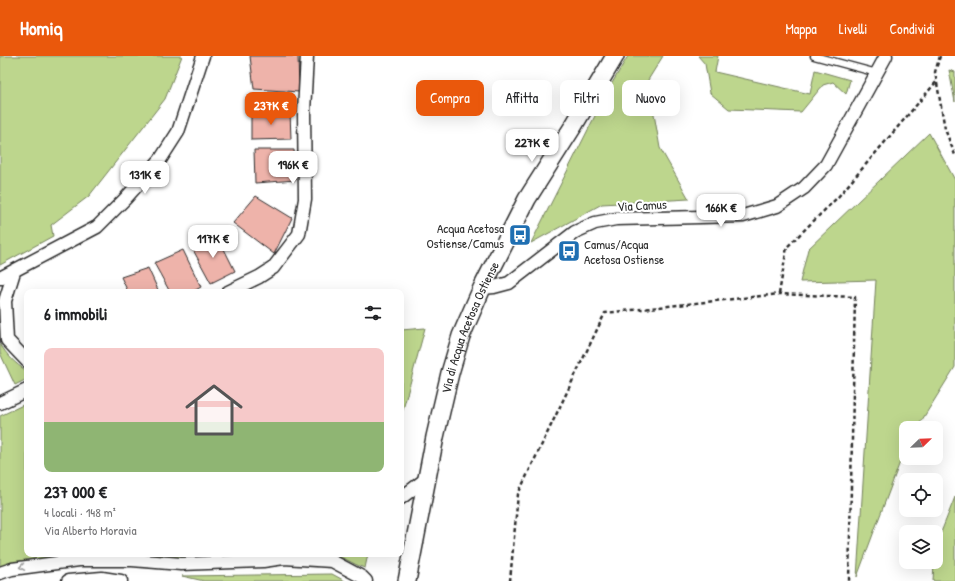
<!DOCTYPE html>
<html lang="it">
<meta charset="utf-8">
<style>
:root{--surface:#fff;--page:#f2f2f2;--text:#202124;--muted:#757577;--accent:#ea580c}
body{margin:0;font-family:"Patrick Hand",sans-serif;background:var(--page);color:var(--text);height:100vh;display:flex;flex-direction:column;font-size:15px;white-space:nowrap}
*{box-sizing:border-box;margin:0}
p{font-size:13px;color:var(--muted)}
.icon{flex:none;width:22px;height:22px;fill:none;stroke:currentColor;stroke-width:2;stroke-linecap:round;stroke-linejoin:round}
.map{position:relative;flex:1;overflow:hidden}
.drawer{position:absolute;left:24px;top:233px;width:380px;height:268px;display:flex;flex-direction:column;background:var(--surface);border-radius:8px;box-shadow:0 4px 16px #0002}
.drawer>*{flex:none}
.top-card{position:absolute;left:416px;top:24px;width:380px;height:36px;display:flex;gap:8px}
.needle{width:26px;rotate:67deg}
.tools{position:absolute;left:899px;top:365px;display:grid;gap:8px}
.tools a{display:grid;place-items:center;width:44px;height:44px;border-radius:8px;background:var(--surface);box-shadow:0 4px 16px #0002;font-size:20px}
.price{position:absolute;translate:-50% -34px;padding:0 9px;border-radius:8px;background:#fff;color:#222;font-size:13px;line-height:26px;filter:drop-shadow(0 1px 2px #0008)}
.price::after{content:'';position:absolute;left:50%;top:24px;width:12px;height:9px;margin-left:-6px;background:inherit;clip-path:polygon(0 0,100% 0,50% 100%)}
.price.active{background:var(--accent);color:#fff}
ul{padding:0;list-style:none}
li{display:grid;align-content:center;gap:8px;height:212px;padding:0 20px}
li span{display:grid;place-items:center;height:124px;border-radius:8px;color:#555}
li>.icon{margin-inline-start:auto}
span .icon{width:72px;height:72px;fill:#fffc;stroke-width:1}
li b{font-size:17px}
h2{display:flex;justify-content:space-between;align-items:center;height:48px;padding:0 20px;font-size:17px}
.tag{padding:0 14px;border-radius:8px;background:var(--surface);box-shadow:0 4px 16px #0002;font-size:14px;line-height:36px}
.tag.active{background:var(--accent);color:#fff}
header{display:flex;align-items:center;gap:24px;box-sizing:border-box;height:56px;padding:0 20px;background:var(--accent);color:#fff}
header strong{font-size:19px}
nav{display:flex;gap:22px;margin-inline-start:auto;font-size:14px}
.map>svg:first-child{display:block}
.green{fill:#bdd68d;stroke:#74805c}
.building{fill:#eeb3aa;stroke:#2b2b2b}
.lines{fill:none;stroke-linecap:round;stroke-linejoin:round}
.lane-casing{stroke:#2b2b2b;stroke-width:9}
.street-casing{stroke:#2b2b2b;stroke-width:15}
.secondary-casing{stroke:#2b2b2b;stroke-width:20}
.path{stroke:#2b2b2b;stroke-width:2.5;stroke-dasharray:4 3;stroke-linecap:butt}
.lane{stroke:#fff;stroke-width:6}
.street{stroke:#fff;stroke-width:12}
.secondary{stroke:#fff;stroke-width:17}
.oneway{stroke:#a0a0a0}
.labels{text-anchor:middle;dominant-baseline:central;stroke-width:4;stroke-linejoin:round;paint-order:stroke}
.street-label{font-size:13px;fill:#2b2b2b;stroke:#fff}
.poi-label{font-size:13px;fill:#2b2b2b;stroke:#fff;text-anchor:end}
</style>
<header>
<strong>Homiq</strong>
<nav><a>Mappa</a><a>Livelli</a><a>Condividi</a></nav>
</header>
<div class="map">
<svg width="955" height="525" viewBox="0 0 955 525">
<rect width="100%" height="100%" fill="#fff"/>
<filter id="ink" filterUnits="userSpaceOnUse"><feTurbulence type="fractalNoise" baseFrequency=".025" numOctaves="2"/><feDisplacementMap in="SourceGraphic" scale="8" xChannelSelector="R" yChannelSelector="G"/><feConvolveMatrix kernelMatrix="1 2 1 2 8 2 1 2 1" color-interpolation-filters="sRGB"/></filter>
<g filter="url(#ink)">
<path class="green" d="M0,0H182L165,43L89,140L51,169L53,180L0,209Z
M628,0H663L648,24L660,92L689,143L602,148L531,187L608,34Z
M698,0H718L715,16L810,38L815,14L850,24L846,38L833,26L823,29L801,56L729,53L710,37L705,8Z
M949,14L955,16V46Z
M929,77L955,124V311L917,372H906V390L857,521L876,224L800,226L808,193Z
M425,272L401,361V274Z
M0,288C7,299 15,308 27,315V323L15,329L0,297Z
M27,347V498H282L263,505L79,504L0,520V360Z
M955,441V525H933L934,506H936V489Z
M322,498H368L365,512C358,510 353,507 347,504C340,500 330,500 322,500Z
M332,518L345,525H204L182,520Z"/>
<path class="building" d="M250,0H298L299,36L254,33Z
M290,56L291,83L251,84V57Z
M254,94H294L296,124L255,127Z
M256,140L292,162L274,198L233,167Z
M218,181L235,215L211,227L191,190Z
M183,194L201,231L192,236H170L154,207Z
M148,212L159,236H128L121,221Z"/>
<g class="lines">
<g class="lane-casing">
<path id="lane" d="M814,0L877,17"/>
</g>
<g class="street-casing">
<path id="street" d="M14,216L5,245L7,284L27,305
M0,222L97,171L125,143L160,104L178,76L203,0
M482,232L494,231L509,227L575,176L595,167L616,163L743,160L777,150L804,132L826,109L886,0
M228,236L259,221L273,212L299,178L305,143L304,55L307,0
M0,347L27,334
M401,442L427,422
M0,517L12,513L79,504H132L181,508L263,505L284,502L332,505L362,521L366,525
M68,525L102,522L121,525"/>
</g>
<g class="secondary-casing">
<g id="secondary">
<path id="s1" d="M407,525L435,381L450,317L461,280L482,232L527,143L574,69L615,0"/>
</g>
</g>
<path class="path" d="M940,0L935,16L945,73L955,99
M779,238L787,191L838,141L937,25
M510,525L518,438L605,257L779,238L855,241L849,525"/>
<use href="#lane" class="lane"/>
<use href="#street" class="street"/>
<use href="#secondary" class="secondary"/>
</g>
<defs><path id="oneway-chevron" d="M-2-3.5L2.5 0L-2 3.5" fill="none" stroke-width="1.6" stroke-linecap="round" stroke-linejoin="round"/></defs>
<use class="oneway" href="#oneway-chevron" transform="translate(22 511) rotate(172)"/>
</g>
<defs>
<g id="bus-square" transform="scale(1.15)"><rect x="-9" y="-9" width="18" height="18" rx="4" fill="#1f6fb2" stroke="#fff"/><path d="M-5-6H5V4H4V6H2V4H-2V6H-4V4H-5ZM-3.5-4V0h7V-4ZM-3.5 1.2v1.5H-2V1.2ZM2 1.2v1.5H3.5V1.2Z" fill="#fff"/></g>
</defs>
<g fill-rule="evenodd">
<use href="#bus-square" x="520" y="179"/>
<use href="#bus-square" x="569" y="195"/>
</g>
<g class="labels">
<g class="street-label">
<text transform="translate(642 149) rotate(-3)">Via Camus</text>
<text stroke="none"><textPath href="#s1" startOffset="262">Via di Acqua Acetosa Ostiense</textPath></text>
</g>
<g class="poi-label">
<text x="504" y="172">Acqua Acetosa<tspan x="504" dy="15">Ostiense/Camus</tspan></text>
<text x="584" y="188" text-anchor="start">Camus/Acqua<tspan x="584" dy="15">Acetosa Ostiense</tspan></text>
</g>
</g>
</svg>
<div class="tools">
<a><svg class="needle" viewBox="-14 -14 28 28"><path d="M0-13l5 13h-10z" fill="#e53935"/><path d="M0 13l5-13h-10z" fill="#757577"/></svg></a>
<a><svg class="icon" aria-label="locate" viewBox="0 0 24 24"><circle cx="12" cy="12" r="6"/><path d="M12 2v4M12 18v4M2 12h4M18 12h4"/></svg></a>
<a><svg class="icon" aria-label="layers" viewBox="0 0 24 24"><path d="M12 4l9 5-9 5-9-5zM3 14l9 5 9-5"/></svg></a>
</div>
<b class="price active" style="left:271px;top:70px">237K €</b>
<b class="price" style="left:532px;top:107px">227K €</b>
<b class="price" style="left:293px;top:129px">196K €</b>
<b class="price" style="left:145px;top:139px">131K €</b>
<b class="price" style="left:721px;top:172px">166K €</b>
<b class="price" style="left:213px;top:203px">117K €</b>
<div class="top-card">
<a class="tag active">Compra</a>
<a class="tag">Affitta</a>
<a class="tag">Filtri</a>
<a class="tag">Nuovo</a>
</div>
<section class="drawer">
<h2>6 immobili<svg class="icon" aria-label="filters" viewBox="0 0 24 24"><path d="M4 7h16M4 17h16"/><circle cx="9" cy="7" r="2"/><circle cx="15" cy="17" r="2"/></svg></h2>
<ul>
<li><span style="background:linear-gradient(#f6c9c9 60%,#8fb573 0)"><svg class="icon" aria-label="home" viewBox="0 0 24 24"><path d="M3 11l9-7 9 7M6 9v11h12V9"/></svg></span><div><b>237 000 €</b><p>4 locali · 148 m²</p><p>Via Alberto Moravia</p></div></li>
</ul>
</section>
</div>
